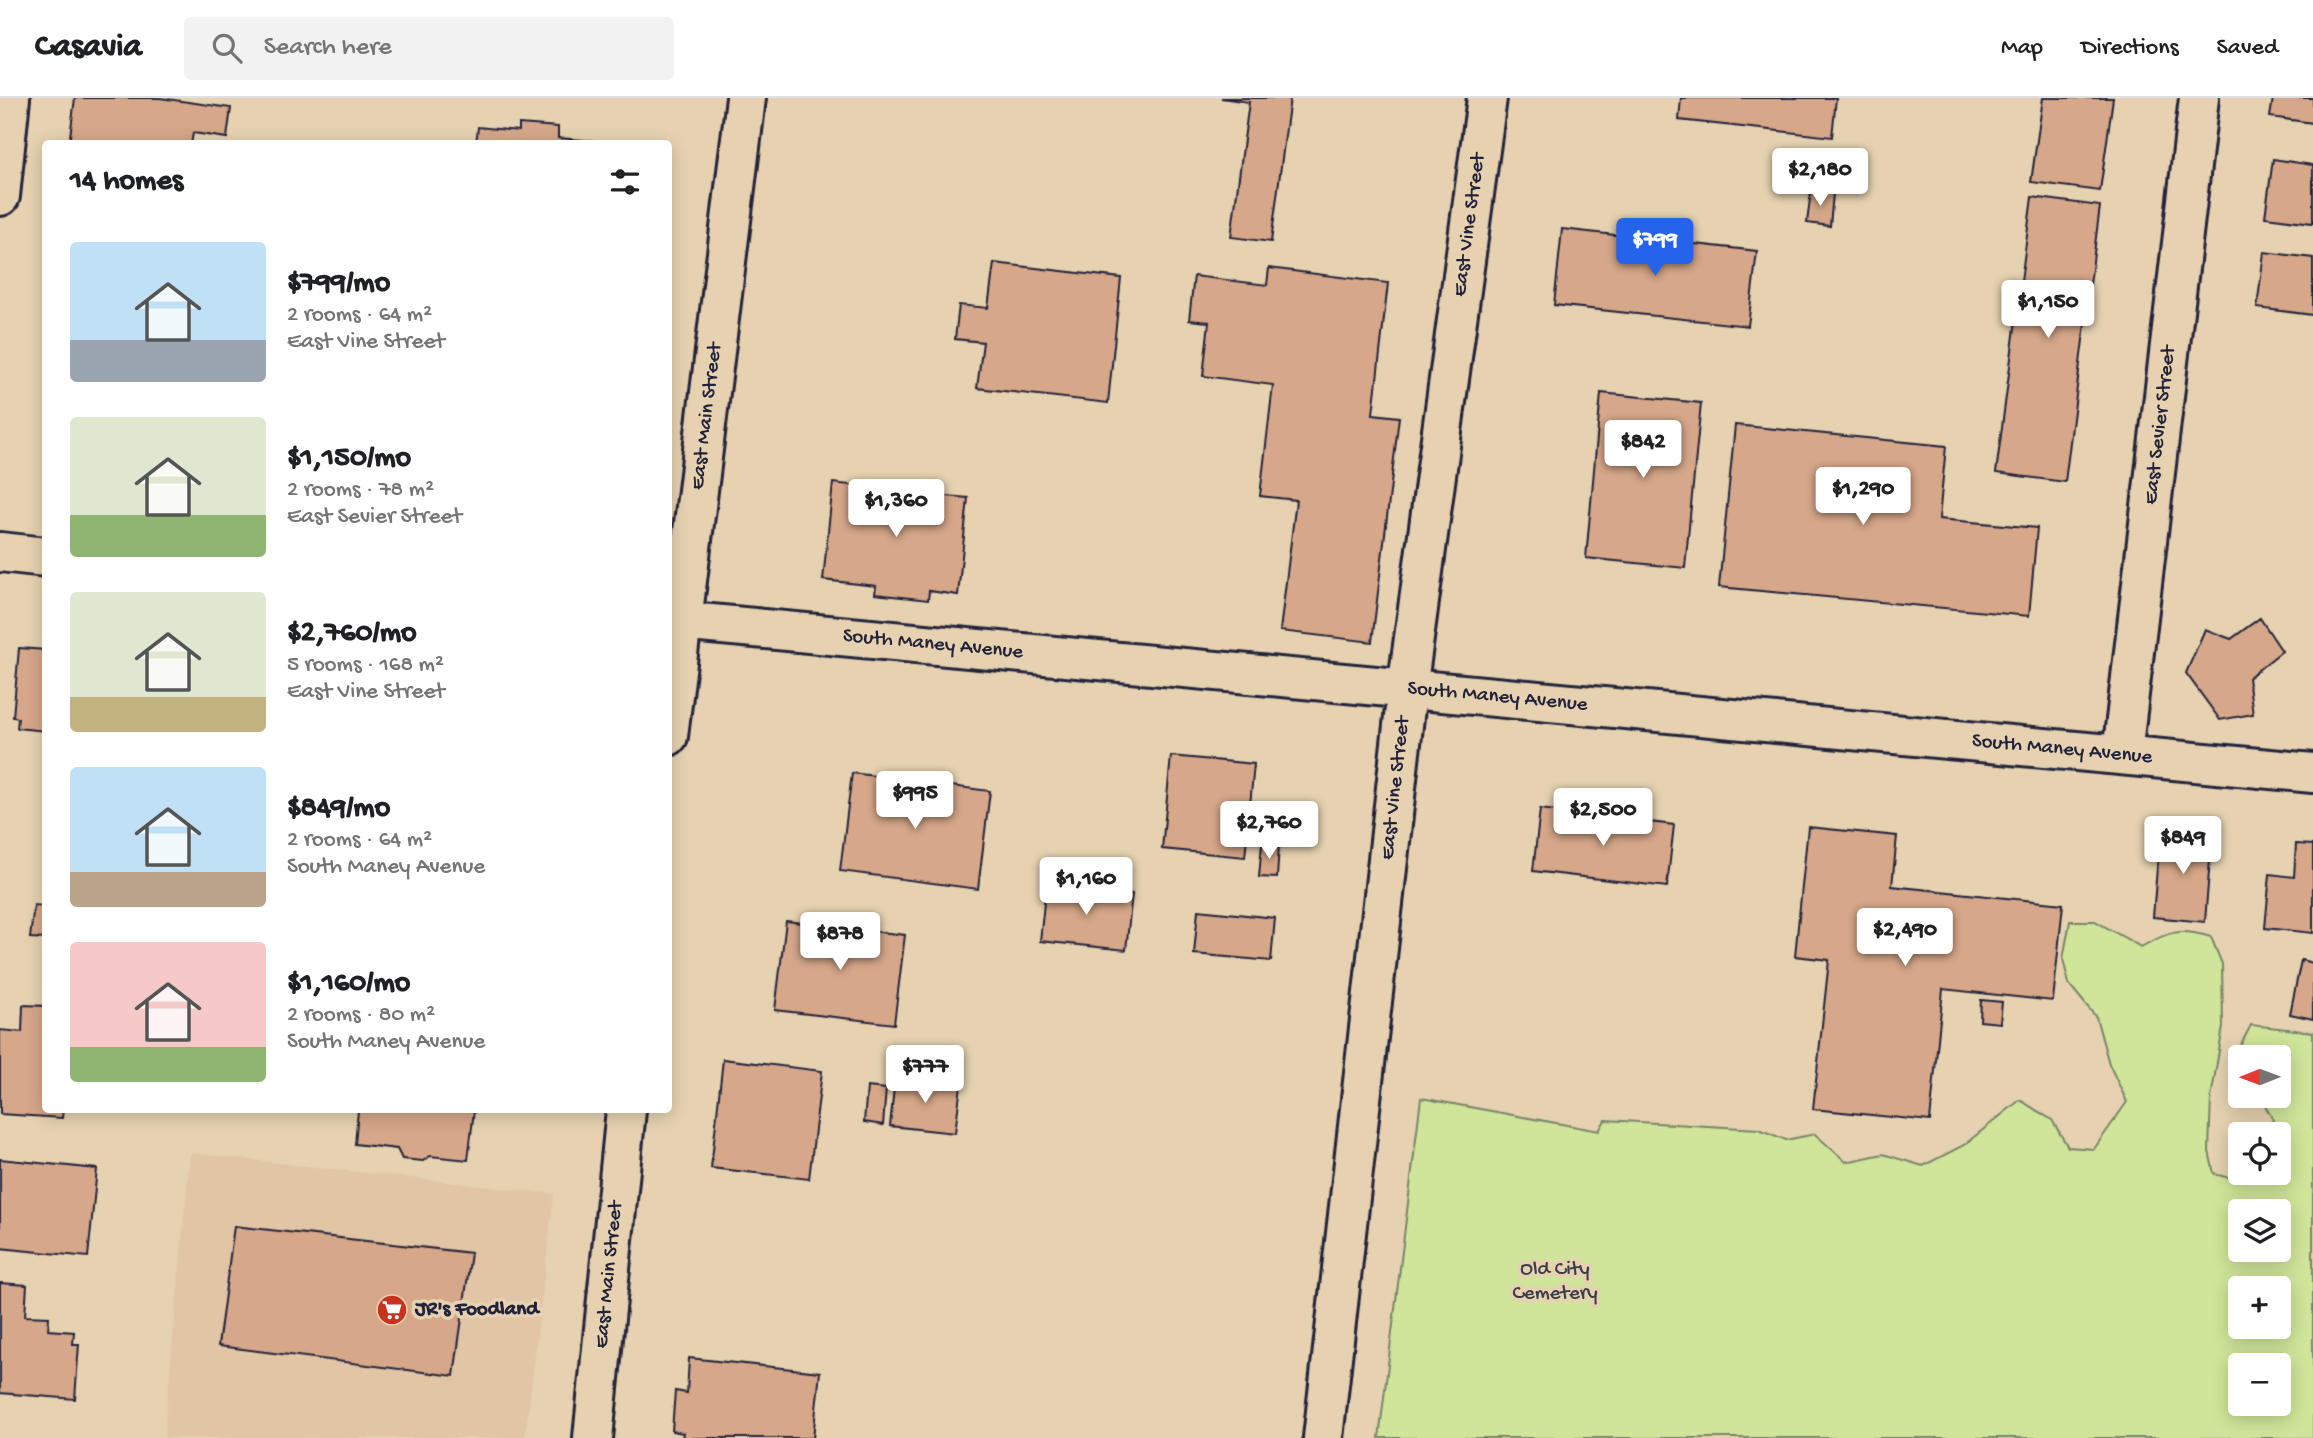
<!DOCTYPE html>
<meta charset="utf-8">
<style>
:root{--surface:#fff;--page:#f2f2f2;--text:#202124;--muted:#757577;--line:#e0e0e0;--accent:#2563eb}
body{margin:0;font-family:"Gochi Hand",sans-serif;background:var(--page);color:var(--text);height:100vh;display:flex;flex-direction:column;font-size:26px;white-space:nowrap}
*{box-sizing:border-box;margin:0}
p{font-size:23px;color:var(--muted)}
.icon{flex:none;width:38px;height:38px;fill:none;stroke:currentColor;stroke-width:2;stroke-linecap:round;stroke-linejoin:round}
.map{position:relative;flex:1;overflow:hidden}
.side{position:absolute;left:42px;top:42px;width:630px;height:973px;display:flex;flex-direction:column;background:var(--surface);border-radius:7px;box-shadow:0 4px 18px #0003}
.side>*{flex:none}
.needle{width:46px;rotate:269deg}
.tools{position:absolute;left:2228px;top:947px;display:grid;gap:14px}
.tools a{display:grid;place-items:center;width:63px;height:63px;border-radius:7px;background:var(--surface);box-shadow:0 4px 18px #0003;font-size:35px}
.price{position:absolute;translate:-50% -60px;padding:0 16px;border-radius:7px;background:#fff;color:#222;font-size:23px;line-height:46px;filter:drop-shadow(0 2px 4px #0008)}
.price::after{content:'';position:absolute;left:50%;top:42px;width:21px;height:16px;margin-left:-10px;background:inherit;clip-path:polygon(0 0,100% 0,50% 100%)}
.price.on{background:var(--accent);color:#fff}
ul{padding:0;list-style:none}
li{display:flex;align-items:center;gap:21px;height:175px;padding:0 28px}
li span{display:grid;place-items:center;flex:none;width:196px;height:140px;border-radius:7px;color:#555}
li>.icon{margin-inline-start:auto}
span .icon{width:84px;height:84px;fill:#fffc;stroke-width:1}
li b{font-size:30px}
h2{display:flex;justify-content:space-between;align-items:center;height:84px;padding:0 28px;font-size:30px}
header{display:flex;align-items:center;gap:42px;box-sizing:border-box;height:98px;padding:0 35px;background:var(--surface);border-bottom:2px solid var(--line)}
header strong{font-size:33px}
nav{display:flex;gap:38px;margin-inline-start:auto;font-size:24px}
.search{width:490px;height:63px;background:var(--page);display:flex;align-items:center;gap:18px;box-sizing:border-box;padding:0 24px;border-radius:7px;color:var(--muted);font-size:26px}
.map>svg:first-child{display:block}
.built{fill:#e1c5a4}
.green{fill:#cfe59a;stroke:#78846a;stroke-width:2;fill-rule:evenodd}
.building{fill:#d6a789;stroke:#22223b;stroke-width:2}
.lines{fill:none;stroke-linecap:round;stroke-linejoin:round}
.minor-casing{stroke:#22223b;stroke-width:44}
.tertiary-casing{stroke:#22223b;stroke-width:44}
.minor{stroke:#e6d2b0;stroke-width:38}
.tertiary{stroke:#e6d2b0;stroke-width:38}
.labels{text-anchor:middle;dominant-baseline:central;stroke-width:7;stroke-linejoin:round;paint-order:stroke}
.street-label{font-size:21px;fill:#22223b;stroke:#e6d2b0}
.park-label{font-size:21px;fill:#3c3f49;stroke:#e6d2b0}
.poi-label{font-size:21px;font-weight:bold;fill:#22223b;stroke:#e6d2b0;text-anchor:start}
</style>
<header>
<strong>Casavia</strong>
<div class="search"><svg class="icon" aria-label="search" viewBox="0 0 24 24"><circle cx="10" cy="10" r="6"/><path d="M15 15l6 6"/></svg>Search here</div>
<nav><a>Map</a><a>Directions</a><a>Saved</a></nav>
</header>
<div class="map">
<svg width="2313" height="1340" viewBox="0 0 2313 1340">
<rect width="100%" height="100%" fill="#e6d2b0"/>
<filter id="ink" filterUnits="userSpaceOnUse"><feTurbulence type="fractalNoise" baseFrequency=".0143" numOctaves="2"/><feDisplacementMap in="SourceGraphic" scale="14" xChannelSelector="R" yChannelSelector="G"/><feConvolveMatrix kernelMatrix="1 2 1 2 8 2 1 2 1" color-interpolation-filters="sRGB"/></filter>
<g filter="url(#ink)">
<path class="built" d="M190,1055L554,1096L525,1340H164Z"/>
<path class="green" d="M2070,823H2095L2141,849C2169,833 2179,830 2211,839L2222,866L2223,929L2211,1000L2209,1053L2214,1076L2238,1082L2242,1075L2278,1074V1036H2265L2273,1022L2260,998H2278V959H2241L2238,952L2251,927L2313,934V1340H1379L1421,1000L1599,1033L1605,1022L1759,1031L1786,1042L1815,1036L1846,1064L1883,1056L1923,1068L1964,1047L2020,1002L2052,1022L2068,1049L2094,1051L2127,1004L2109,966L2096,919L2069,886L2063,861ZM2240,1113H2278V1152H2240ZM2240,1190H2278V1228H2240ZM2240,1267H2278V1306H2240Z"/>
<path class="building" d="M75,0H160L231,10L227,40L193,35L191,46H69Z
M1221,0H1290L1271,144L1231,139L1249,4Z
M1681,0H1836L1832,39L1679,22Z
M2043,0H2113L2100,93L2031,84Z
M2273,0H2313V25L2270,19Z
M519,26L558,29V40L596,43V46H476L478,29L519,33Z
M2273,61L2313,67V125L2265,119Z
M1811,93L1833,95L1830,128L1807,125Z
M2032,99L2100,108L2065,384L1996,375Z
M1562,131L1757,153L1748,228L1554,207Z
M2264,154L2313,160V217L2257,210Z
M994,165L1121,180L1108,305L977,290L983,244L955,241L959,207L988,210Z
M1269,170L1388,185L1373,316L1399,319L1372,544L1280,533L1296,402L1260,398L1273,287L1203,278L1209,224L1189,222L1194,178L1267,187Z
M1601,295L1701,305L1685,470L1586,460Z
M1735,327L1946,348L1939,421L2037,430L2029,518L1719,489Z
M885,383L937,389L936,397L968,400L958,497L929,493L928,502L875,496L876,488L823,482L833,385L884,391Z
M2260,520L2282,553L2248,580L2253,616L2220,622L2186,575L2205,531L2231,541Z
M19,550L46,552V633L17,630L18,620L13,619Z
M1171,658L1254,666L1245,759L1162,751Z
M852,675L990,693L978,791L840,773Z
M1540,711L1674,727L1667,789L1533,773Z
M1808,729L1897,738L1892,788L2063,806L2053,903L1943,891L1930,1023L1813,1011L1829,862L1795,858Z
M2160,732L2212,736L2205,824L2153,819Z
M1262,746L1279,747L1277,780L1259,779Z
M2296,746L2313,747V835L2265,830L2270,776L2294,779Z
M46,778V841L30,840L34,807L43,808Z
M1046,786L1132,796L1126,852L1040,843Z
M1198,812L1275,820L1271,863L1194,856Z
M786,823L905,837L894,926L775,912Z
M2301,862L2313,865V921L2290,916Z
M1981,902L2002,904L2000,925L1980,923Z
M23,907L46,908V1012H63L62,1020L0,1016V932L22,934Z
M723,961L822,973L809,1081L711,1070Z
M895,980L961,987L955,1035L890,1028Z
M867,989L886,991L883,1027L864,1024Z
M358,1012H474L468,1062L430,1058L423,1063L402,1061L397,1051L355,1046Z
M0,1061L97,1071L88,1159L0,1150Z
M234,1128L471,1155L454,1278L218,1248Z
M0,1185L27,1187L25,1218L49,1219L48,1232L74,1234L73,1246H79L75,1301L0,1295Z
M689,1260L820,1274L813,1340H682L683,1335L672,1333L675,1293L687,1295Z"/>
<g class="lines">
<g class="minor-casing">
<g id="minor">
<path d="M0,98L10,0"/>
<path d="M0,454L46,459"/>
<path id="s1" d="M668,522L2313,675"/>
<path id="s2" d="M2122,656L2199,0"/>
<path id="s3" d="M1323,1340L1407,592L1487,0"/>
</g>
</g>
<g class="tertiary-casing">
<g id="tertiary">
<path id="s4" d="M668,638L746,0"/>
<path id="s5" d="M593,1340L626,1012"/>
</g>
</g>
<use href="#minor" class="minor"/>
<use href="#tertiary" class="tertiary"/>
</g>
</g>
<defs>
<g id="supermarket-disc" transform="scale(1.575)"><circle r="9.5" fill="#c8321e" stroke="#e6d2b0"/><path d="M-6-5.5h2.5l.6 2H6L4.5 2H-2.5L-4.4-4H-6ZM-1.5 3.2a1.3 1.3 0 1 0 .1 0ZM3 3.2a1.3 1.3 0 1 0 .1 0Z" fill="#fff"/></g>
</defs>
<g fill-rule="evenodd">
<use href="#supermarket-disc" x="392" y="1212"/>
</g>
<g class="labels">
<g class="street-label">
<text stroke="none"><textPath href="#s3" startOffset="1222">East Vine Street</textPath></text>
<text stroke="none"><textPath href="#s4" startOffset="322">East Main Street</textPath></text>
<text stroke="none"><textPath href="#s2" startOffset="331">East Sevier Street</textPath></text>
<text stroke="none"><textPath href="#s1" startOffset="266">South Maney Avenue</textPath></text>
<text stroke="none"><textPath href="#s1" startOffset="833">South Maney Avenue</textPath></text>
<text stroke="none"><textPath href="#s1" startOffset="1400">South Maney Avenue</textPath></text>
<text stroke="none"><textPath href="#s3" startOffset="654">East Vine Street</textPath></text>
<text stroke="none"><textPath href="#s5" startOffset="164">East Main Street</textPath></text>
</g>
<g class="park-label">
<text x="1555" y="1172">Old City<tspan x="1555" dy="24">Cemetery</tspan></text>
</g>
<g class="poi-label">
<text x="415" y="1212">JR's Foodland</text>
</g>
</g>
</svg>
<div class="tools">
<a><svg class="needle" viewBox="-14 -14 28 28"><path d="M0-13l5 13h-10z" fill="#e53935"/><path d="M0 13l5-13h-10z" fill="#757577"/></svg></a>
<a><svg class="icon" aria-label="locate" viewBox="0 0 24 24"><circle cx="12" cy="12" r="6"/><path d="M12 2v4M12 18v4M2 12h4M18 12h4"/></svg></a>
<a><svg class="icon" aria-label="layers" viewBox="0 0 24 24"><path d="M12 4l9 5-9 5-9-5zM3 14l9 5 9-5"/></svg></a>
<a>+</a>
<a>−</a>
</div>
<b class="price" style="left:1820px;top:110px">$2,180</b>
<b class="price on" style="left:1655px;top:180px">$799</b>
<b class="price" style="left:2048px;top:242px">$1,150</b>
<b class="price" style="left:1643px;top:382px">$842</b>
<b class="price" style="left:1863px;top:429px">$1,290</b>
<b class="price" style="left:896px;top:441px">$1,360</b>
<b class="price" style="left:915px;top:733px">$995</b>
<b class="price" style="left:1603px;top:750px">$2,500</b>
<b class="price" style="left:1269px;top:763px">$2,760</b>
<b class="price" style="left:2183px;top:778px">$849</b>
<b class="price" style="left:1086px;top:819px">$1,160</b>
<b class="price" style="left:1905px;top:870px">$2,490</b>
<b class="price" style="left:840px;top:874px">$878</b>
<b class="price" style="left:925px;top:1007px">$777</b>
<section class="side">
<h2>14 homes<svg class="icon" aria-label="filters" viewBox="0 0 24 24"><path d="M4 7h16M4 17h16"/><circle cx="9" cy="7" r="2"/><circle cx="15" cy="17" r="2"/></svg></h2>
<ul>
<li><span style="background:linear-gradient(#bfe0f5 70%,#9aa5b1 0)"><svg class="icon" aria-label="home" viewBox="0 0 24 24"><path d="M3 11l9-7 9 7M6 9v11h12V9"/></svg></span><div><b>$799/mo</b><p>2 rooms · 64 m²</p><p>East Vine Street</p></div></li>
<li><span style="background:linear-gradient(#dfe7d0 70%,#8fb573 0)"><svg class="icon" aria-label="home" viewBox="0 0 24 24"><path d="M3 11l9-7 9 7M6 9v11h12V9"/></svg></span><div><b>$1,150/mo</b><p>2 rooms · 78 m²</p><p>East Sevier Street</p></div></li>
<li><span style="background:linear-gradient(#dfe7d0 75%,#c2b280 0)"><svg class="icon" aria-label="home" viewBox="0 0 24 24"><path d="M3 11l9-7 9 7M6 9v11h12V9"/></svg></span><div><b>$2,760/mo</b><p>5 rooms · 168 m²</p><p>East Vine Street</p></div></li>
<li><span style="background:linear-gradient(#bfe0f5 75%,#b9a48a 0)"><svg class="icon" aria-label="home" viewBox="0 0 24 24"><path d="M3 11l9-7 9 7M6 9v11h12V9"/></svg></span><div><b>$849/mo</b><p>2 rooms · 64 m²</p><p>South Maney Avenue</p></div></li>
<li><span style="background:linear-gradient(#f6c9c9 75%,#8fb573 0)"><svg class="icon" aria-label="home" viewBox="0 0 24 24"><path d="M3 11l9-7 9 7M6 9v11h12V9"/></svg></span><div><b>$1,160/mo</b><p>2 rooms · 80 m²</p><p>South Maney Avenue</p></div></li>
</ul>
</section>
</div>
